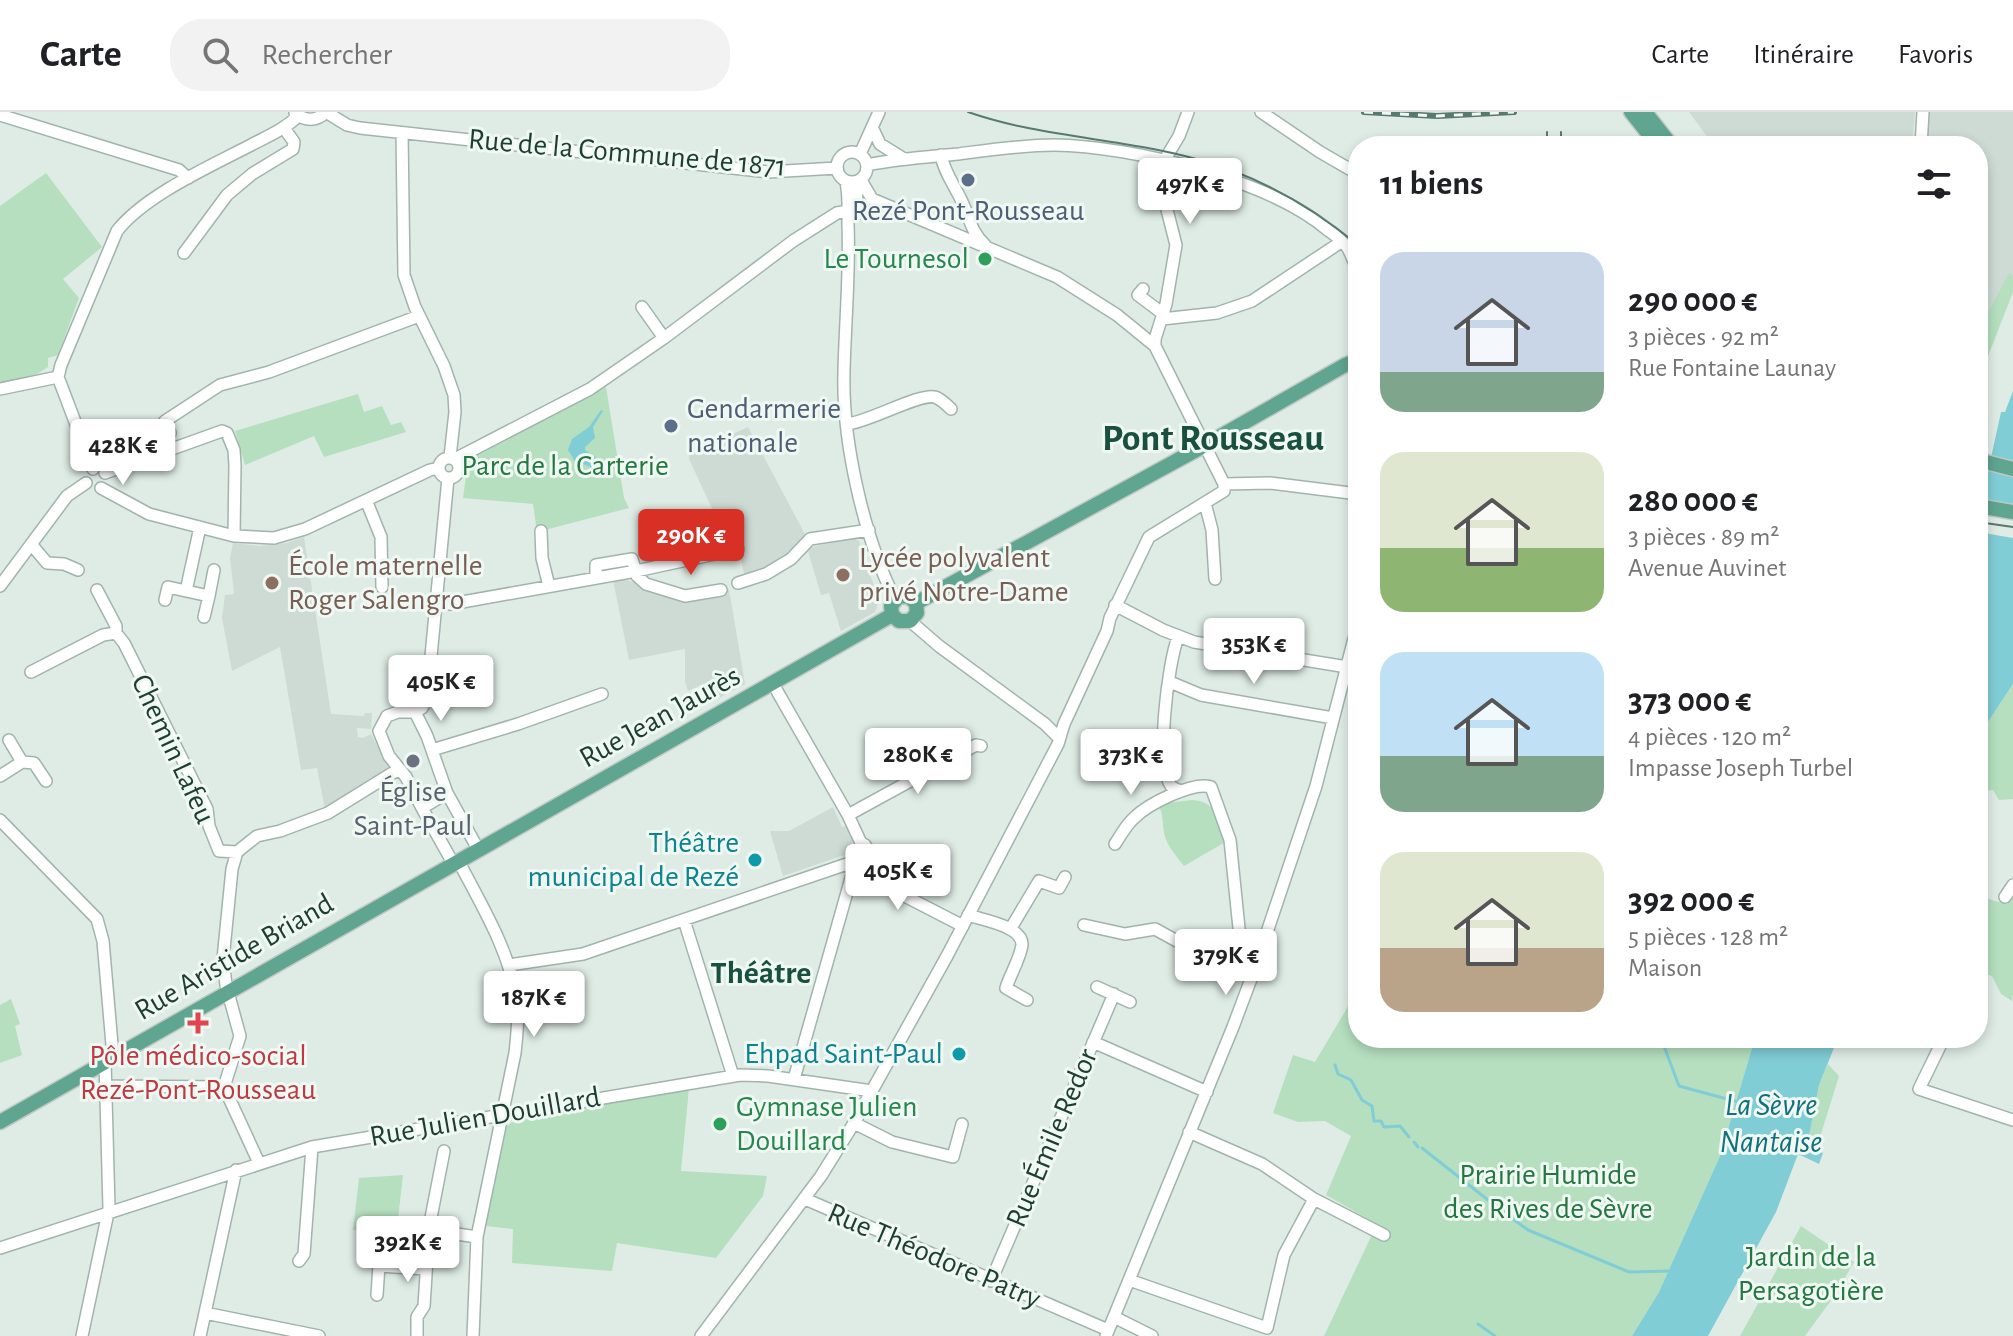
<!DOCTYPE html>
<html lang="fr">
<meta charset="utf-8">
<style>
:root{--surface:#fff;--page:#f2f2f2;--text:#202124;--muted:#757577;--line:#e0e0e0;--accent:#d93025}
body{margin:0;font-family:"Alegreya Sans",sans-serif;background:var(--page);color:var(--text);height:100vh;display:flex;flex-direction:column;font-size:30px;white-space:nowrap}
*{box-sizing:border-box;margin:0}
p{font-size:26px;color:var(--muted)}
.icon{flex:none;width:44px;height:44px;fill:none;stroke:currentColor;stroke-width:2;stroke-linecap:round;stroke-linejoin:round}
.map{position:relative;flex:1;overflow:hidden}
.side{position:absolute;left:1348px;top:24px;width:640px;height:912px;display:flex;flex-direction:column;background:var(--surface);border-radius:32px;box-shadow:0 4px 12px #0003}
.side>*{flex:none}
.price{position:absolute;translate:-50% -68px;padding:0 18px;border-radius:8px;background:#fff;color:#222;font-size:26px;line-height:52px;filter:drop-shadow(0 2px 4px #0008)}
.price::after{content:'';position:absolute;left:50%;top:48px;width:24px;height:18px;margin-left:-12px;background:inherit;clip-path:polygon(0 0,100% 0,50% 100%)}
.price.active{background:var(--accent);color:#fff}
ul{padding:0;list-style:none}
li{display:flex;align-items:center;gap:24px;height:200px;padding:0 32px}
li span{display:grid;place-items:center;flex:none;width:224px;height:160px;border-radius:24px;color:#555}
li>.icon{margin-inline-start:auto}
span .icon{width:96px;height:96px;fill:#fffc;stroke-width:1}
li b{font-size:34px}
h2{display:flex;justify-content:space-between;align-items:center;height:96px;padding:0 32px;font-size:34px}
header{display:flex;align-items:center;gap:48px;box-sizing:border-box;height:112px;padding:0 40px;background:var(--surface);border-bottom:2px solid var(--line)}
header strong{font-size:38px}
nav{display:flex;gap:44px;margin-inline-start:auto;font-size:28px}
.search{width:560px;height:72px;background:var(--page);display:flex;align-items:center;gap:20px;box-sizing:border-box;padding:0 28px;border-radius:32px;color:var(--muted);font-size:30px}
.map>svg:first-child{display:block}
.built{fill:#cddbd4}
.green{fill:#b5dfbf}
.water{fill:#81cdd6}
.pier{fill:#dfece5}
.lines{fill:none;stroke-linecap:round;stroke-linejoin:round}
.stream{stroke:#81cdd6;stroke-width:3}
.minor-casing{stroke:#a1b4ac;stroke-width:14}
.major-casing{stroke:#c0c9c6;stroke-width:17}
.minor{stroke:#fff;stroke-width:11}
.major{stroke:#5fa590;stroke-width:14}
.tram{stroke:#58796f;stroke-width:2}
.rail-casing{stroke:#58796f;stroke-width:6}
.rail{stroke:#eff8f3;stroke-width:3;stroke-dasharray:9;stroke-linecap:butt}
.service-dot{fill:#5c6f8a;stroke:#eff8f3;stroke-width:3}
.leisure-dot{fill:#2e9e5b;stroke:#eff8f3;stroke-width:3}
.education-dot{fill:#8d6e63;stroke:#eff8f3;stroke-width:3}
.worship-dot{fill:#6b7280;stroke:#eff8f3;stroke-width:3}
.culture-dot{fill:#0f9aa8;stroke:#eff8f3;stroke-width:3}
.health-dot{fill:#e0444e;stroke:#eff8f3;stroke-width:3}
.labels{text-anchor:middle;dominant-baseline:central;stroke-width:6;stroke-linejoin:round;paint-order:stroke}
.street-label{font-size:30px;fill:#1e3d33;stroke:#eff8f3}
.service-label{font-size:30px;fill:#4e5e75;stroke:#eff8f3}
.leisure-label{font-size:30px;fill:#27864d;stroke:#eff8f3;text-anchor:end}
.park-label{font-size:30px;fill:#257741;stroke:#eff8f3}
.education-label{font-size:30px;fill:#785e54;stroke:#eff8f3;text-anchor:start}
.worship-label{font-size:30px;fill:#5b616d;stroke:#eff8f3}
.culture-label{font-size:30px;fill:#0d838f;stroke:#eff8f3;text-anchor:end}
.health-label{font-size:30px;fill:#be3a42;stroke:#eff8f3}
.neighbourhood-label{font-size:32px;font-weight:bold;fill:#195040;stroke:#eff8f3}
.water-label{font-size:32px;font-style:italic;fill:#14707d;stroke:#eff8f3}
.district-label{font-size:38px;font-weight:bold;fill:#195040;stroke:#eff8f3}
</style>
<header>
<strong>Carte</strong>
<div class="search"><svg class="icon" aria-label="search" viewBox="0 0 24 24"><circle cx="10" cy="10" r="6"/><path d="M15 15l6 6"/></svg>Rechercher</div>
<nav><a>Carte</a><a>Itinéraire</a><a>Favoris</a></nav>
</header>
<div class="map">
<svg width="2013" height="1224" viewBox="0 0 2013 1224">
<rect width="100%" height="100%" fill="#dfece5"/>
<path class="built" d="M1689,0H1915L1912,34H1714Z
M1928,0H2013V161L1978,233V34H1926Z
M748,315L807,426L790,443L764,461L745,466L737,431L729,433L689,347L690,334L717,329Z
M304,425L331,602L364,604L365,601H372L371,617L357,616L358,625L363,626L371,622L390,657L325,698L317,656L301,658L280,535L232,559L222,506L225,483L234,482L230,446L233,431L260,434L287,431Z
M855,426L859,429L879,489L875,500L841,519L829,481L821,483L807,436Z
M623,467L686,487L729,477L745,572L712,590L703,572L688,579L685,570V537L629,548L613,468Z
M833,695L842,715L847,714L853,725L850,741L783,764L770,719H789Z"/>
<path class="green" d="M46,61L102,135L63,167L79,186L58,243L48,246V255L37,262L0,272V94Z
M2009,161L2013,163V180L1978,270V219Z
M606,275L624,386L629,396L537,420L533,392L463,386L468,350L472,344Z
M358,282L364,300L382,294L391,313L401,310L406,320L324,345L314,324L245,353L235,319Z
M2013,572V687L1999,688L1993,678L1978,680V625Z
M1192,688C1217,689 1219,709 1227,729L1184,754C1177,745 1169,736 1165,725C1162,714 1164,702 1158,692Z
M2013,778V882L2012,889L2001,882L1992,864L1978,859V780L1991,788L2007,792L2011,789Z
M1358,857V926H1755L1720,1044L1659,1180L1632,1224H1324L1377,1112L1326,1083L1351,1024L1325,1009L1298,1010L1273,1001L1293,943L1315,950L1347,896Z
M11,887L20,912L15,914L22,943L0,951V893Z
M1828,952L1839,964L1820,1025L1808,1028L1819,973Z
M689,976L681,1059L767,1064L763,1084L716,1146L617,1131L612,1159L512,1151L513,1117L486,1114L505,1015L521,1004Z
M403,1063L398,1107L382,1105L381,1120L353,1118L359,1066Z
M1801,1114L1854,1150L1835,1183L1805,1224H1740Z"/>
<path class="water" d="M2013,279V572L1978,625V405L2001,300H2005Z
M601,298L603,299L593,315L595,326L585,335V338L598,347L599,354L596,357L575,349L568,338L572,327L589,315Z
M1755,926H1838L1819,973L1807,1034L1823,1041L1819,1052L1798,1042L1776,1100L1708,1224H1632L1659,1180L1720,1044Z"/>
<path class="pier" d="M1978,388L2013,394V426L1978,420Z"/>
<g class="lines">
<path class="stream" d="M1661,926L1679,974L1738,990
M1335,953L1338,962L1351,968L1362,988L1372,994L1374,1009H1381L1384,1015L1400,1014L1409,1025
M1414,1030L1418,1035
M1422,1036L1488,1088
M1491,1091L1528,1118L1629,1160L1670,1159
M1478,1212L1495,1224"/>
<g class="minor-casing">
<path id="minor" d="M326,0L347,13L360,16L768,60L837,56
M1261,0L1320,40L1358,62
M295,1C306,10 317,9 326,0
M0,3L179,58L188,66
M872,15L880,32L904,47
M402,21L404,163L415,195L444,254L454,283L455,300L450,345
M1921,34L1923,0
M837 55a15 15 0 1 1 30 0a15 15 0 1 1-30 0Z
M860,42L879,0
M941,43C944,61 956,75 963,92C970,108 972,121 985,133
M867,53C897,47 927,45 958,42C989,38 1023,33 1054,33C1132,34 1270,68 1329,119C1335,123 1343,130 1347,135C1352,142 1352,149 1358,156
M861,68L872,87L1057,165L1117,203L1155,234L1224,372
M846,70C849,84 848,98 848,112C850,162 845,211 844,260C842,329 864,426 895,487
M855,104L858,69
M1347,135L1358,127
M184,141L227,83L252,62L293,37L294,30L284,16
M1143,177L1138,183L1158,198L1164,199
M642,195L664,226
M1162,207L1217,201L1252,189L1341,130
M1155,234V227L1166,192L1176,133L1162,78L1161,63L1164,49L1179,24L1188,0
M0,277L58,265
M847,312C869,310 919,281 935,285C941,287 946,292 951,297
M170,321L165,309L220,273L269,260L419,204
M439 356a10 10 0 1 1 20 0a10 10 0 1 1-20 0Z
M455,347L590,277L664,226L793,129L837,101L848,99
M93,357L58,265L61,253L117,119C145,83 211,54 251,33C268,24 285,17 298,4
M105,361L222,319L227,321L234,338L235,353L234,424
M1224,372L1270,371L1358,382
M101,376L149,402L234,424L274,426L305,417L430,358L439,356
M366,388L381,425L382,475
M1205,391L1212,418L1215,467
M541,419L542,446L549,474
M31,432L47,451L64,452L78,458
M596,466V453L632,447L637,464L646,472L685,484L721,478
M738,471L766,462L791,447L810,427L869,418
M0,474L67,384L86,371
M97,478L116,514V521L124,531L207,697L209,714L219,739L237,740
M186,479L200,415
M209,484L214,458
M165,488L168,475L209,484L204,505
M437,492H451L636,459L738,437
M1115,493L1163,518L1194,530L1347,555
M910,509L939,534L1045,612L1059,626
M1178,525C1168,551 1155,652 1171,674C1175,678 1177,678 1182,679
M31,560L103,523L116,521
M1170,570L1201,583L1333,606
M773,572L848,703L861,731L865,733L890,774L897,780L963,814
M415,600L422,596L427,586L448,366
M415,600H398L387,604L379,619L389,644L406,665L422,696
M415,600L427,624L447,681
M432,638L518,612L602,582
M22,650L34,651L46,669
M0,664L22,650L9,628
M848,703L976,633L981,634
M0,708L97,807L103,829L113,944
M1115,732C1121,723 1126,713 1134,706C1148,692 1193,669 1211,675L1230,728L1240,826L1246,835L1260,836
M458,748C480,791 509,837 516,885C519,904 517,923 515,941L477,1125L473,1224
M453,751L422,696L447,681L478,737
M2005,785L2013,773
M968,803C982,808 1023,814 1022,833C1020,847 1010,863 1006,876L1027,888
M684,808L733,964
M1084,813L1125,822L1155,817L1186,834L1228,836L1243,832
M1011,816L1039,769L1059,776L1065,765
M509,853L583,842L847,752L853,753
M1097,875L1130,890
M1938,926L1942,930L1919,977L2013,1008
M1093,930L1207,980
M794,967L861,731
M107,974L224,975
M854,1011L892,1030L953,1045L962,1012
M1189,1020L1262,1052L1314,1087L1384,1123
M259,1051L224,975L240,924L226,873L223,847L232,757L237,740L257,724L280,719L328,701L399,657
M805,1087L1108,1218
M429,1118L477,1125
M0,1136L312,1035L740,963L768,964L872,979
M299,1149L304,1142L312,1035
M379,1154L426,1157
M1129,1168L1267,1216L1284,1143L1314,1087
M991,1169L1114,882
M377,1183L381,1123
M205,1201L319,1224
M1114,1205L1152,1224
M82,1224L109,1096L105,949
M200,1224L236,1058
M417,1224V1205L424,1194L429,1116L444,1039
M701,1224L821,1064L854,1011L947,844L1058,632L1064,612L1107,519L1110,506L1149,425L1224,379V372
M1106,1224L1233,915L1254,859L1316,674L1358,511"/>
</g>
<g class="major-casing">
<path id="major" d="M1631,0L1658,34
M1645,0L1672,34
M1978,348L2013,357
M1978,394L2013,400
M916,491L1198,337L1345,253L1358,248
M892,503L891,494L898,485L908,484L916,491
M892,503L899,509H910L917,501L916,491
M0,1010L892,503"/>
</g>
<use href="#minor" class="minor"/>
<use href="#major" class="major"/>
<path class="tram" d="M968,0C1043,26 1121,26 1196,47C1256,63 1311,94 1358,133
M1547,20V34
M1561,20V34
M1978,410L2013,415"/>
<g class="rail-casing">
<path id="rail" d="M1364,0L1437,4L1514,0"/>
</g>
<use href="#rail" class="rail"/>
</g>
<g class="service-dot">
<circle cx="968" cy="68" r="8"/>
<circle cx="671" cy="314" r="8"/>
</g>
<g class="leisure-dot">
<circle cx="985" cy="147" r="8"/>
<circle cx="720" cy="1012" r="8"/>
</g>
<g class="education-dot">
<circle cx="843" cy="463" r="8"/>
<circle cx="272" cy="471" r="8"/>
</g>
<circle class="worship-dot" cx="413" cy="649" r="8"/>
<g class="culture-dot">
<circle cx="755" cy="748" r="8"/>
<circle cx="959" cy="942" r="8"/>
</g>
<path class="health-dot" d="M194 899h8v8h8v8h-8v8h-8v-8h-8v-8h8z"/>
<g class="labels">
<g class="street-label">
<text transform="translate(627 41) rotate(5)">Rue de la Commune de 1871</text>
<text transform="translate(660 605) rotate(-29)">Rue Jean Jaurès</text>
<text transform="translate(173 637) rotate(65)">Chemin Lafeu</text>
<text transform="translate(234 845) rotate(-30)">Rue Aristide Briand</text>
<text transform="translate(485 1005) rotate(-10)">Rue Julien Douillard</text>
<text transform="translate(1052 1026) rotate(-67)">Rue Émile Redor</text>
<text transform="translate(934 1144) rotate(23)">Rue Théodore Patry</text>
</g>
<g class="service-label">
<text x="968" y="99">Rezé Pont-Rousseau</text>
<text x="687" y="297" text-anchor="start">Gendarmerie<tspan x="687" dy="34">nationale</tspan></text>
</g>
<g class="leisure-label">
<text x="969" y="147">Le Tournesol</text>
<text x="736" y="995" text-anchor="start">Gymnase Julien<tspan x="736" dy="34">Douillard</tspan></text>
</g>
<g class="park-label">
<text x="565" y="354">Parc de la Carterie</text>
<text x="1548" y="1063">Prairie Humide<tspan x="1548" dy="34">des Rives de Sèvre</tspan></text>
<text x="1811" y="1145">Jardin de la<tspan x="1811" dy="34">Persagotière</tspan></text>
</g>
<g class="education-label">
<text x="859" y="446">Lycée polyvalent<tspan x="859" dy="34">privé Notre-Dame</tspan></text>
<text x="288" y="454">École maternelle<tspan x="288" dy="34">Roger Salengro</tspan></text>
</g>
<g class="worship-label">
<text x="413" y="680">Église<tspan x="413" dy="34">Saint-Paul</tspan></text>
</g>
<g class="culture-label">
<text x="739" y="731">Théâtre<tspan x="739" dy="34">municipal de Rezé</tspan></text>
<text x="943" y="942">Ehpad Saint-Paul</text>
</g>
<g class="health-label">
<text x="198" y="944">Pôle médico-social<tspan x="198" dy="34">Rezé-Pont-Rousseau</tspan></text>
</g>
<g class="neighbourhood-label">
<text x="761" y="861">Théâtre</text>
</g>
<g class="water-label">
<text x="1771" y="993">La Sèvre<tspan x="1771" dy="37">Nantaise</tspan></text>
</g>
<g class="district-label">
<text x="1213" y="327">Pont Rousseau</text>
</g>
</g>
</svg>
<b class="price" style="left:1190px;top:114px">497K €</b>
<b class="price" style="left:123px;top:375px">428K €</b>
<b class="price active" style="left:691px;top:465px">290K €</b>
<b class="price" style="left:1254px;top:574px">353K €</b>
<b class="price" style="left:441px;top:611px">405K €</b>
<b class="price" style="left:918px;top:684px">280K €</b>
<b class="price" style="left:1131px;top:685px">373K €</b>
<b class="price" style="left:898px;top:800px">405K €</b>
<b class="price" style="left:1226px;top:885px">379K €</b>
<b class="price" style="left:534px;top:927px">187K €</b>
<b class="price" style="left:408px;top:1172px">392K €</b>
<section class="side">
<h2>11 biens<svg class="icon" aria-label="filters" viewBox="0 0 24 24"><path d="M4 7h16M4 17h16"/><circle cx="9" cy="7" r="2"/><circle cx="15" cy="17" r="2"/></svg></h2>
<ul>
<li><span style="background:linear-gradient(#c9d6e8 75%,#7fa58c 0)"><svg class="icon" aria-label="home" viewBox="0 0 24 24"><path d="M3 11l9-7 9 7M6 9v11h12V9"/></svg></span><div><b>290 000 €</b><p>3 pièces · 92 m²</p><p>Rue Fontaine Launay</p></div></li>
<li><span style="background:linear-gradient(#dfe7d0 60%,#8fb573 0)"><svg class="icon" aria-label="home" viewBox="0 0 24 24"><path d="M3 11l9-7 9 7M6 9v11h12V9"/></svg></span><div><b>280 000 €</b><p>3 pièces · 89 m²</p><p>Avenue Auvinet</p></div></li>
<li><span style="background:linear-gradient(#bfe0f5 65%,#7fa58c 0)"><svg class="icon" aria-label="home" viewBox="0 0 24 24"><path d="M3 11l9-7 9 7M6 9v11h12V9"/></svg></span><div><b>373 000 €</b><p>4 pièces · 120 m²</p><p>Impasse Joseph Turbel</p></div></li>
<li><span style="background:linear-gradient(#dfe7d0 60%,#b9a48a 0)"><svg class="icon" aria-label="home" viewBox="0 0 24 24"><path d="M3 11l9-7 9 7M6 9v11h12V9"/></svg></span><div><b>392 000 €</b><p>5 pièces · 128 m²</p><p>Maison</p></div></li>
</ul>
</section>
</div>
